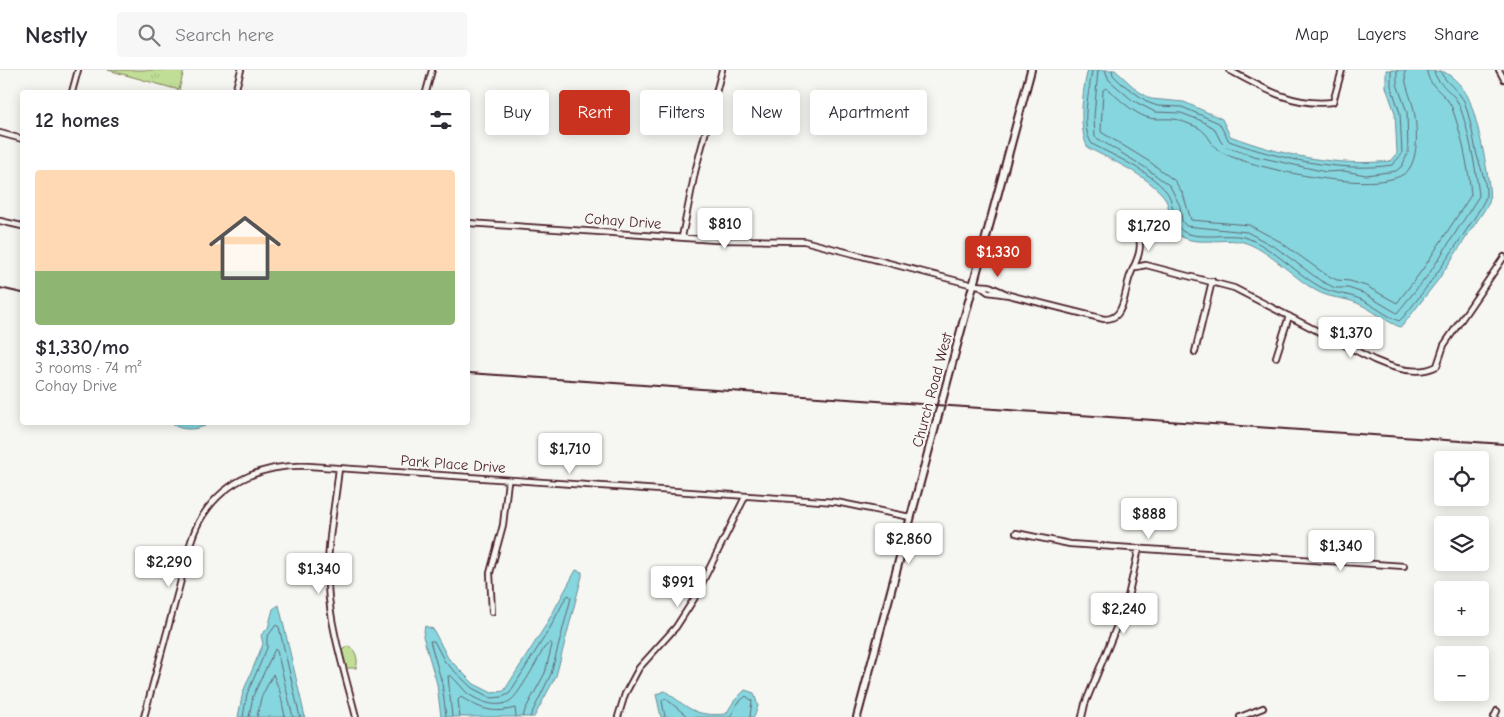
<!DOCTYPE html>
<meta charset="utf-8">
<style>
:root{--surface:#fff;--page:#f7f7f7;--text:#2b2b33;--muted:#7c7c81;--line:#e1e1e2;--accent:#c8321e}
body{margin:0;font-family:"Comic Neue",sans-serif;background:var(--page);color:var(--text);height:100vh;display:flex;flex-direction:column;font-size:19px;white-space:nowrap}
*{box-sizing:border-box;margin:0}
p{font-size:16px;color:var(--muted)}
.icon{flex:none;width:28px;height:28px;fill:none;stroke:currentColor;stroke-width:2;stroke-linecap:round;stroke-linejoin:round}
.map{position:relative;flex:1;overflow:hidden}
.side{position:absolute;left:20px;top:20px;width:450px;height:335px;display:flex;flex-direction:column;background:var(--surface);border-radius:5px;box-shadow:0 2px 12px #0003}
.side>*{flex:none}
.banner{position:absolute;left:485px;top:20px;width:475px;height:45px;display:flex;gap:10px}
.tools{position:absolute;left:1434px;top:381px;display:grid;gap:10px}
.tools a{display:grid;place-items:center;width:55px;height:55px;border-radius:5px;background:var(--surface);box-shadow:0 2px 12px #0003;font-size:25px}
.price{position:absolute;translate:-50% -42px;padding:0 11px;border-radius:5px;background:#fff;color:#222;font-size:16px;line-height:32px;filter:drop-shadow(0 1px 2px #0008)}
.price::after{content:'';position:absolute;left:50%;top:30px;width:15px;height:11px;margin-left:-8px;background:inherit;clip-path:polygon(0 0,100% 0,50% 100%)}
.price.active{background:var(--accent);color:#fff}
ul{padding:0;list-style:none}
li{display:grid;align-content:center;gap:10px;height:265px;padding:0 15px}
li+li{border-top:1px solid var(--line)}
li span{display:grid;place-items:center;height:155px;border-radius:5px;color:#555}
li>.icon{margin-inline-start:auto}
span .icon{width:90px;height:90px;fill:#fffc;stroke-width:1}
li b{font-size:21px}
h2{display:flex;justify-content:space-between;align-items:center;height:60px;padding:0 15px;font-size:21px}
.pill{padding:0 18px;border-radius:5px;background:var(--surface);box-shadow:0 2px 12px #0003;font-size:18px;line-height:45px}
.pill.active{background:var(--accent);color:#fff}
header{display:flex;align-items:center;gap:30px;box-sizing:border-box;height:70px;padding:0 25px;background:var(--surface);border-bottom:1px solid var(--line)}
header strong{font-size:24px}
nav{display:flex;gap:28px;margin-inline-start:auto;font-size:18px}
.search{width:350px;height:45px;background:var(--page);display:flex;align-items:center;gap:12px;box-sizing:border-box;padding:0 18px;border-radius:5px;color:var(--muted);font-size:19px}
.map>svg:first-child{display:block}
.grass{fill:#c1de96;stroke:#867e60}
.park{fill:url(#park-tufts);stroke:#867e60}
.water{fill:#85d6de;stroke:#6d8d96}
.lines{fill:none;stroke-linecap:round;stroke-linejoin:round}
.shore{stroke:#626873;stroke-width:1}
.street-casing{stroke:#4a1f2b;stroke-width:8}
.secondary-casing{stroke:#4a1f2b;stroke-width:10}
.street{stroke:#f6f6f2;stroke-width:4.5}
.secondary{stroke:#f6f6f2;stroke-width:6}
.rail{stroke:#4a1f2b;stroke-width:2}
.labels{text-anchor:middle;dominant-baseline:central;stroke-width:4.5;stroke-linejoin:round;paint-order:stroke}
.street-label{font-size:15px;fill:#4a1f2b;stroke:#f6f6f2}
</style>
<header>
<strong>Nestly</strong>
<div class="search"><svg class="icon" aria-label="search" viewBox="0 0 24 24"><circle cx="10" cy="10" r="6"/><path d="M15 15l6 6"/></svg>Search here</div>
<nav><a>Map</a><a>Layers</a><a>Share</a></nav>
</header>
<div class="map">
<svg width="1504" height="647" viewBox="0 0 1504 647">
<defs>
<pattern id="park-tufts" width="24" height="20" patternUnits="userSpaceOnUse" patternTransform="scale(1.25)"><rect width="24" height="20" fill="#c1de96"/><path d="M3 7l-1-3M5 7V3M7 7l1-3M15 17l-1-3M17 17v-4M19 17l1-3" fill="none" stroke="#a7be81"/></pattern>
</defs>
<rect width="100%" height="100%" fill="#f6f6f2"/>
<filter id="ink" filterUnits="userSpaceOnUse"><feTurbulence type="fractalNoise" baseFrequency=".02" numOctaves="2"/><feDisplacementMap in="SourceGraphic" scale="10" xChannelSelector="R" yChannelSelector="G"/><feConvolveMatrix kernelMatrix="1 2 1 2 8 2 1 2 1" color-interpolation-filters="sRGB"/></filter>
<g filter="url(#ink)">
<path class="grass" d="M348,576C356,579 359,591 356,598H346L342,580Z"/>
<path class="park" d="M108,0H184L179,20Z"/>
<path class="water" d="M1088,0H1115L1138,21L1151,29L1184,32L1222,49L1230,66C1280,85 1337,97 1390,91L1397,83L1395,43L1386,17V0C1399,0 1434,0 1444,2C1454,7 1463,17 1468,27C1476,43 1493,117 1489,133L1438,210L1403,255L1400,257C1385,251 1373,240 1357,233C1343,227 1330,229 1315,220C1293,207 1266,178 1243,172C1224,167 1195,177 1179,165C1166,155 1173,136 1162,124C1144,104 1112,90 1088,78C1078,60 1082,20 1088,0Z
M171,353H204L205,356C194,360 180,361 171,353Z
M576,500L582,502V506L556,606L534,647H441L437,614L423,566L425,556L433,559L448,588L474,614L492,623L504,621L546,555Z
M279,535L305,647H238L243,622L263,574L261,565L268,558L273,539Z
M745,620L754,623L758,636L754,647H661L656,624L665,621C688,637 693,647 726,644L734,631Z"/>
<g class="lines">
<path class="shore" d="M1092,0C1090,21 1079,55 1092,74C1116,87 1148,100 1166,121C1176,133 1170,154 1184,162C1198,170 1227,163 1244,167C1268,174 1295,202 1317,215C1331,224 1345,223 1360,229C1373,235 1386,246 1399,251C1411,242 1485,137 1486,126C1487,111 1479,95 1476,81C1473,65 1470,49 1465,33C1460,21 1441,9 1440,0
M1098,0L1094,47L1095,67L1146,98L1170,116L1180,136L1182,151L1186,156L1247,162L1275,177L1321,211L1335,218H1348L1363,223L1397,243L1429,204L1479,126C1477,104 1467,49 1457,31C1451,20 1435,13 1434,0
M1105,0L1109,10L1132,30L1155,42L1181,43L1202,51L1214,58L1221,72L1226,77L1254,86L1326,102L1344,101L1366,105L1396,101L1402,96L1408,83L1407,42L1397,14V0
M1112,0L1113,5L1121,13L1149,33L1158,36L1182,37L1219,53L1229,71C1276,88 1343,103 1392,95L1402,84L1400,43L1391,16V0
M1405,0C1404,15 1411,26 1414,40C1417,58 1419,84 1409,99C1389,129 1252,98 1223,83C1210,77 1211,64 1197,57C1191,55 1185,52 1179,50C1168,47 1157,51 1146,47C1130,41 1119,28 1106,18L1103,20L1101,62L1150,92L1175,111L1183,124L1191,150L1249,155L1279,171L1325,204L1337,210L1350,211L1366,216L1397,233L1423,199L1471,125C1469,99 1461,62 1452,38C1446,22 1427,17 1427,0
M243,647L247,624L267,578V567L276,555L279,557L300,647
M249,647L253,626L275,579L277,581L293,647
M257,647L261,628L273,604L280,622L285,647
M446,647L442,613L430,571H434L445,592L472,618L491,628L502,627L509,624L550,558L566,527L569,525L571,528L551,604L530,647
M452,647L448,606H451C457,611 462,618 467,623C478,631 498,640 511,630C520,623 538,589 544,578L550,572L552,575L545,603L525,640L523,647
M460,647L458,630L461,627C480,639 493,644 515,638L516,647
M665,647L662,631L665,628L688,647
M730,647L738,633L746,626L752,631L750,647"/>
<g class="street-casing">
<path id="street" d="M1229,0C1262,18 1294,37 1333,32L1342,0
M1499,0L1504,9
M72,22L78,0
M235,22L241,0
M426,22L432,0
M0,63L22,69
M0,151L22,156
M468,153L715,170L804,171L973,215L989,216L1009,225
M682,167L695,102L722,0
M1136,197L1146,195L1234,218L1374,290C1392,298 1418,306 1437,296L1444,275L1504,187
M981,217L988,222L1009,225L1104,249C1111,249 1117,247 1120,240C1125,231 1126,219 1129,209C1133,195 1143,184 1139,167
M1195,282L1212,211
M1276,287L1289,246
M339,398C335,437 326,477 328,516C330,557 346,607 356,647
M1016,463L1070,474L1404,496
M492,542L490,503L503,455L508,411
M144,647C155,606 166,565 177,525C185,499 188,468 203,445C227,408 267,394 309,396L836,432L910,447
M618,647L625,624L639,598L676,557L694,529L745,427
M1082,647L1085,634L1127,531L1139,478
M1240,647L1263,638
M1494,647L1497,641"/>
</g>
<g class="secondary-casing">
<path id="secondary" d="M857,647L1031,0"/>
</g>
<use href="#street" class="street"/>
<use href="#secondary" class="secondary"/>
<path class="rail" d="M0,218L22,223
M468,303L1504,374"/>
</g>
</g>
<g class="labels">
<g class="street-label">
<text transform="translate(623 151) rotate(4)">Cohay Drive</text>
<text transform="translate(932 320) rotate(-75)">Church Road West</text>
<text transform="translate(453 394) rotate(4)">Park Place Drive</text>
</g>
</g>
</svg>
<div class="tools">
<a><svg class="icon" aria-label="locate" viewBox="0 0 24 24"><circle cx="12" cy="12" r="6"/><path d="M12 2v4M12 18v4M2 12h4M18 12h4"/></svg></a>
<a><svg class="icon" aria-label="layers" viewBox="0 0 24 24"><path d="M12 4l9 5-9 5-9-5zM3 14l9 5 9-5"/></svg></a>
<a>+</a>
<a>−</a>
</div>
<b class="price" style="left:725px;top:180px">$810</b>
<b class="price" style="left:1149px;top:182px">$1,720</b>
<b class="price active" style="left:998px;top:208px">$1,330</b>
<b class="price" style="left:1351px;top:289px">$1,370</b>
<b class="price" style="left:570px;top:405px">$1,710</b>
<b class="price" style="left:1149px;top:470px">$888</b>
<b class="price" style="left:909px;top:495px">$2,860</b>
<b class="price" style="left:1341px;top:502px">$1,340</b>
<b class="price" style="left:169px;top:518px">$2,290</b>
<b class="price" style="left:319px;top:525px">$1,340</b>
<b class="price" style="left:678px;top:538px">$991</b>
<b class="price" style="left:1124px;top:565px">$2,240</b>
<div class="banner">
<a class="pill">Buy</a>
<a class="pill active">Rent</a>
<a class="pill">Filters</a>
<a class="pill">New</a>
<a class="pill">Apartment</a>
</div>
<section class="side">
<h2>12 homes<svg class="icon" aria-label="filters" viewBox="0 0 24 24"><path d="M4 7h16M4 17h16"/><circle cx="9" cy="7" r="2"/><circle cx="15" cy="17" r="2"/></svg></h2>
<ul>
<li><span style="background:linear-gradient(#ffd9b3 65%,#8fb573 0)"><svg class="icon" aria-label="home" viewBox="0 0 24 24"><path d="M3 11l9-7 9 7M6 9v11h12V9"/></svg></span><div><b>$1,330/mo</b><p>3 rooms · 74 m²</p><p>Cohay Drive</p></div></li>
</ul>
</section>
</div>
